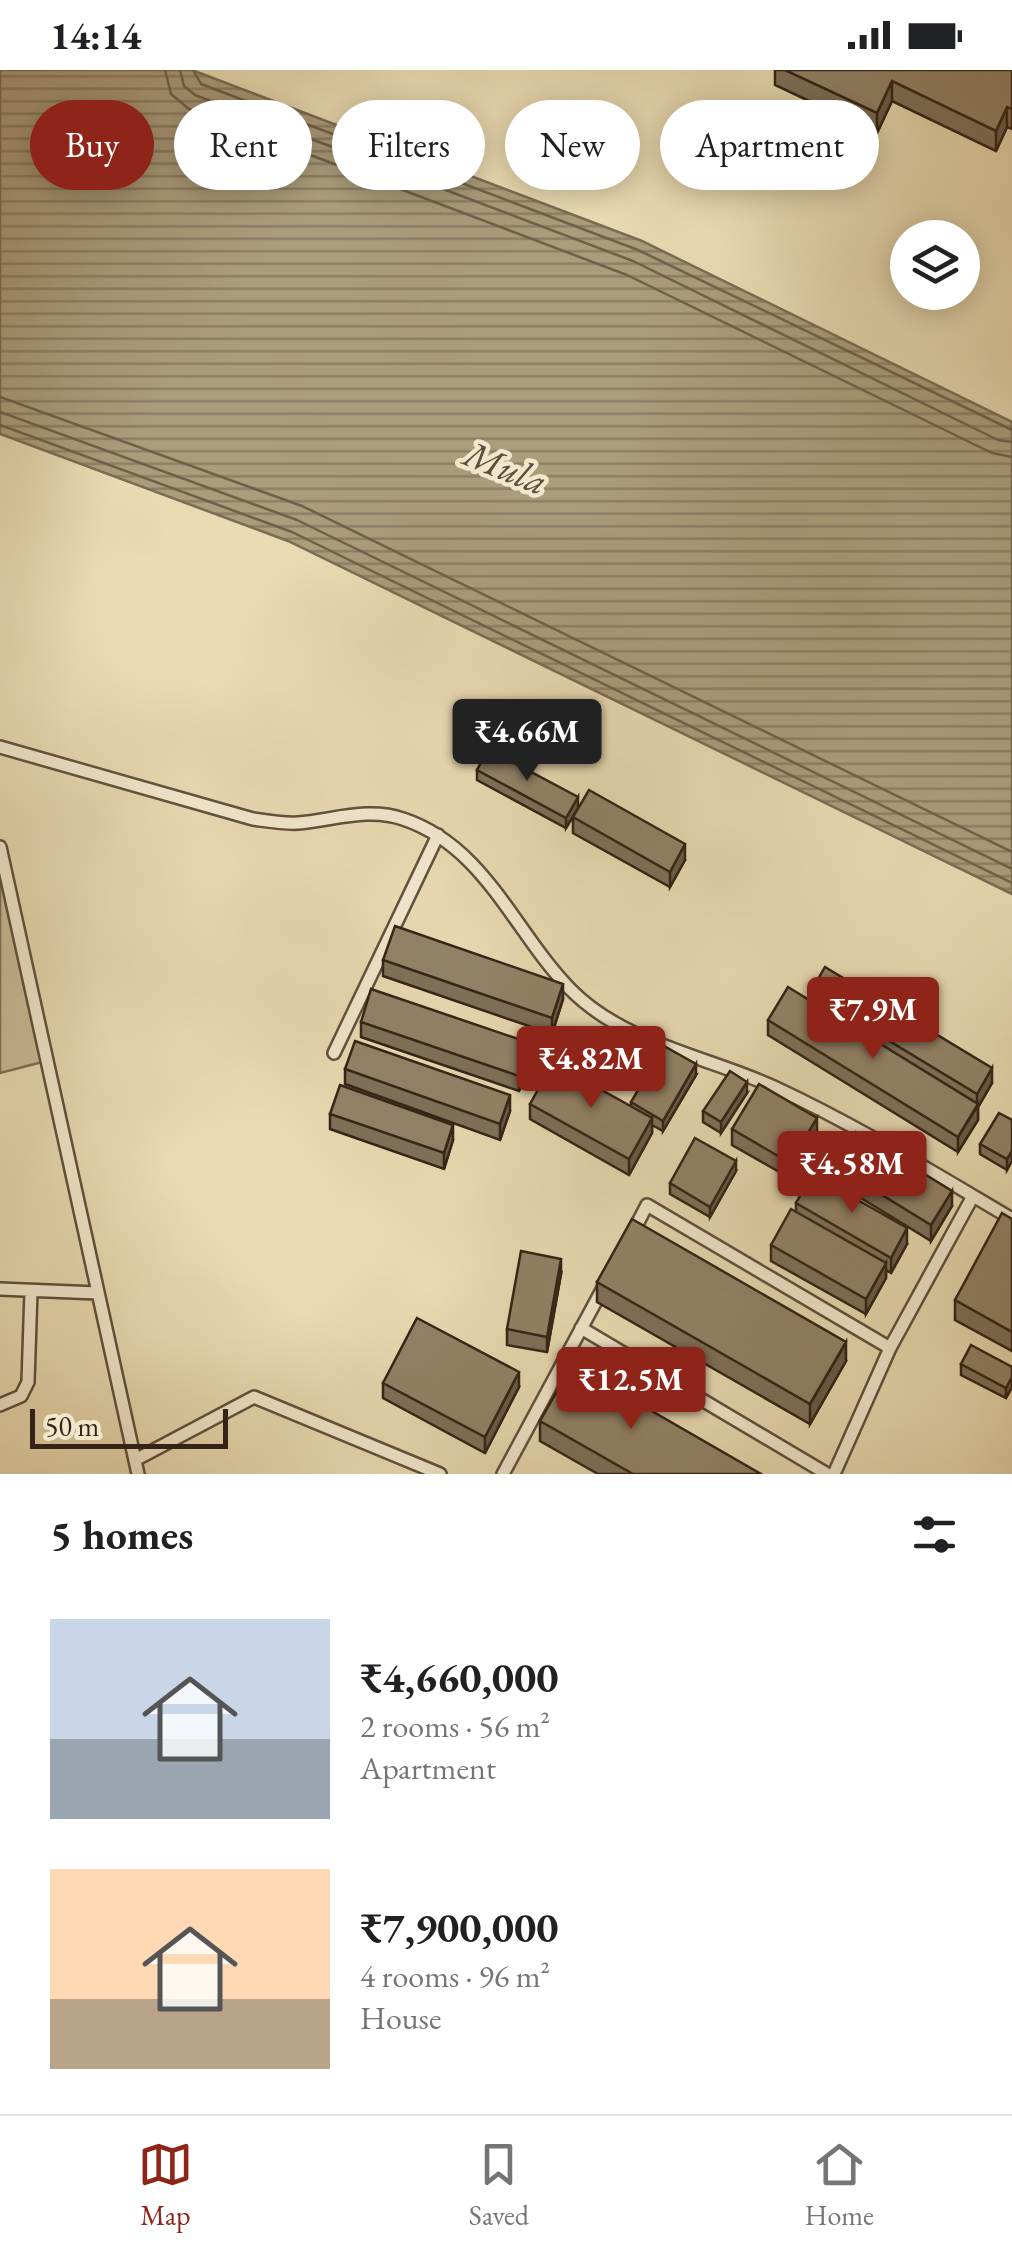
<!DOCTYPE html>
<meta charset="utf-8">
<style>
:root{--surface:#fff;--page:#f2f2f2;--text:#202124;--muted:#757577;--line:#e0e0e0;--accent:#8f2418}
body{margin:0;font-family:"EB Garamond",serif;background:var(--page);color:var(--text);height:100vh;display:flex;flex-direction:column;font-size:38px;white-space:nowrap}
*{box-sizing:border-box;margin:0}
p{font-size:32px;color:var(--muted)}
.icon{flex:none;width:55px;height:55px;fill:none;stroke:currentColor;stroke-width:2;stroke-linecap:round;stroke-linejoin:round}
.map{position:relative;height:1404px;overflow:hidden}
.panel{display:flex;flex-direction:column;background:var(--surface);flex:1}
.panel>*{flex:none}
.guide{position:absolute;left:30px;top:30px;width:952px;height:90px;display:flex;gap:20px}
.controls{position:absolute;left:890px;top:150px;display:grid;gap:20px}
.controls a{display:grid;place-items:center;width:90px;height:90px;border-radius:50%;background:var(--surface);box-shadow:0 5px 25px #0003;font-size:50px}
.scale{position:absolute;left:30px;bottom:25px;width:198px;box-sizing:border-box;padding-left:10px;border:5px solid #342316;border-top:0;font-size:28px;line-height:35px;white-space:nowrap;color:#342316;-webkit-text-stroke:8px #f1e7cc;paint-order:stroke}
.price{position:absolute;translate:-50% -85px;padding:0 22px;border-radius:10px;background:var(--accent);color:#fff;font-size:32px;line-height:65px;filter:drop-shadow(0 2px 5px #0008)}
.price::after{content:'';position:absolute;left:50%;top:60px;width:30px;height:22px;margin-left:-15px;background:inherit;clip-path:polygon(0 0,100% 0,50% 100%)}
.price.active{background:#222;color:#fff}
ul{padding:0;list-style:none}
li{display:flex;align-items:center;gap:30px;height:250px;padding:0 50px}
li span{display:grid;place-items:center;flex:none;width:280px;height:200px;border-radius:0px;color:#555}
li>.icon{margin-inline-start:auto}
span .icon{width:120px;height:120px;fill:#fffc;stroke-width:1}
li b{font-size:42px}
h2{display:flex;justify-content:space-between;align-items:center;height:120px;padding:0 50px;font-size:42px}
.chip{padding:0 35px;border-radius:45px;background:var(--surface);box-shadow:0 5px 25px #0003;font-size:35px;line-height:90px}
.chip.active{background:var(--accent);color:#fff}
.status{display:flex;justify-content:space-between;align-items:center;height:70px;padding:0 50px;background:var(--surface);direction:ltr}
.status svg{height:28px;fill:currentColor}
.menu{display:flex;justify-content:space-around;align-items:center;height:140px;border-top:2px solid var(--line);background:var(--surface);font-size:28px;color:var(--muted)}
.menu a{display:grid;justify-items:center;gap:5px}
.menu .active{color:var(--accent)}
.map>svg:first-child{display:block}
.green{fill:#cabb97;stroke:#7f6f56;stroke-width:2.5}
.water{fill:url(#water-rules);stroke:#7b6c53;stroke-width:2.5}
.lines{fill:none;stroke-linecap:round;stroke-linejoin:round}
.shore{stroke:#706049;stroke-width:2.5}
.service-casing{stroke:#61513d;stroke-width:16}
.service{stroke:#f1e7cc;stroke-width:11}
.wall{fill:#7e7059;stroke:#342316;stroke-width:2.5}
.shaded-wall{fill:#665b48;stroke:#342316;stroke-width:2.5}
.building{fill:#928267;stroke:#342316;stroke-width:2.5}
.labels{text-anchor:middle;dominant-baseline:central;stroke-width:9;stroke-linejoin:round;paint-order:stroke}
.water-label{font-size:38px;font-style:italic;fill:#5e4d3a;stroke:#f1e7cc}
</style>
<div class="status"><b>14:14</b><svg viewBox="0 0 49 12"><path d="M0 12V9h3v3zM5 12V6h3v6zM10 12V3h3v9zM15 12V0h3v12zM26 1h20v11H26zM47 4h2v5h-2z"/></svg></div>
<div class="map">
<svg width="1012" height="1404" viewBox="0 0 1012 1404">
<defs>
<pattern id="water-rules" width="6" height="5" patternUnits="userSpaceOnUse" patternTransform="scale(2.5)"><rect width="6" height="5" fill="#ab9c7c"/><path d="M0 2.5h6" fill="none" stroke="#8c7f65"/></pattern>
</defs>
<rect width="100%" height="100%" fill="#e9dab1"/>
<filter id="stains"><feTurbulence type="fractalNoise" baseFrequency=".002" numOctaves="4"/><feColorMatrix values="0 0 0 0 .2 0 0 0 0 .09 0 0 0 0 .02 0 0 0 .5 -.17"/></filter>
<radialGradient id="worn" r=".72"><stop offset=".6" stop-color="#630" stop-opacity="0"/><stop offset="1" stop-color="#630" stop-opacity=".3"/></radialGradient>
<path class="green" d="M0,780L46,991L0,1003Z"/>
<path class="water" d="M0,0H192L642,171L1012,352V824L288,471L0,364Z"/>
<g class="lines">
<path class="shore" d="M165,0L171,24L189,39L627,205L992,383L1012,387
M180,0L184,16L195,25L633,191L998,370L1012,372
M193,0L201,14L638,180L1012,360
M0,327L302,436L1012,782
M0,342L297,450L1012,799
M0,355L292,462L1012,813"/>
<g class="service-casing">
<path id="service" d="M0,677L253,749C268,751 284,754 298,753C333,750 369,737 403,749C485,776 514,862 570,919C624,974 706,986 774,1017C856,1055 934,1103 1012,1149
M0,777L138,1404
M334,983L438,765
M633,1162L647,1135L890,1278
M0,1219L97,1223
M581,1258L827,1404
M0,1335L21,1326L28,1312L31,1221
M137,1389L254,1327L440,1404
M503,1404L603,1218
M834,1404L890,1278L973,1126"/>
</g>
<use href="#service" class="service"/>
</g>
<path class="wall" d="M775,0H1012V59L1007,57L996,81L892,31L877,63L775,15Z
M477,700L578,738L566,758L477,710Z
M573,747L685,790L670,817L573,763Z
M383,890L563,929L552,964L383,906Z
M810,923L992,1013L978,1037V1050L958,1082L768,965V950L810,930Z
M361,952L530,989L519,1021L361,967Z
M345,999L510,1041L500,1070L345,1014Z
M696,1005L663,1061L652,1055V1063L629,1105L530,1049V1034L631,1036V1032Z
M747,1023L721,1063L703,1052V1041Z
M330,1044L453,1070L444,1099L330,1059Z
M1012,1050L1007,1100L980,1084V1074Z
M732,1059L817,1064L790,1108L732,1075Z
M835,1096L952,1136L931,1171L835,1112Z
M736,1101L710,1147L670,1124V1113Z
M796,1133L907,1174L891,1203L886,1200V1208L866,1244L771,1191V1175L796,1142Z
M1012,1149V1281L955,1250V1230Z
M561,1204L547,1282L507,1275V1259Z
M597,1212L846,1291L810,1354L597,1232Z
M961,1294L1012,1297V1317L1006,1328L961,1305Z
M383,1313L519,1317L485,1383L383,1328Z
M540,1351L761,1404H598L540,1371Z"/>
<path class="shaded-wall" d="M892,11V31L877,63V43Z
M1007,37V57L996,81V61Z
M578,727V738L566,758V748Z
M685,774V790L670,817V802Z
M563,914V929L552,964V948Z
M530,973V989L519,1021V1006Z
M696,994V1005L663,1061V1051Z
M992,998V1013L978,1037V1050L958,1082V1067L977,1037V1024Z
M747,1012V1023L721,1063V1052Z
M510,1025V1041L500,1070V1054Z
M652,1048V1063L629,1105V1089Z
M817,1048V1064L790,1108V1093Z
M453,1055V1070L444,1099V1083Z
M1012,1081V1091L1007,1100V1089Z
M736,1091V1101L710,1147V1137Z
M952,1121V1136L931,1171V1155Z
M907,1158V1174L891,1203V1188Z
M561,1189V1204L547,1282V1267Z
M886,1193V1208L866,1244V1229Z
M846,1272V1291L810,1354V1334Z
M519,1302V1317L485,1383V1367Z
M1012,1307V1317L1006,1328V1318Z"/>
<path class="building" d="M785,0H1012V39L1007,37L996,61L892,11L877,43Z
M488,679L578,727L566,748L477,700Z
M589,720L685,774L670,802L573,747Z
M395,856L563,914L552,948L383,890Z
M825,897L992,998L977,1024L810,923Z
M788,917L978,1034L958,1067L768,950Z
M371,919L530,973L519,1006L361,952Z
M355,971L510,1025L500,1054L345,999Z
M664,976L696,994L663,1051L631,1032Z
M553,993L652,1048L629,1089L530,1034Z
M730,1001L747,1012L721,1052L703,1041Z
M759,1014L817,1048L790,1093L732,1059Z
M340,1015L453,1055L444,1083L330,1044Z
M999,1043L1012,1050V1081L1007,1089L980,1074Z
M856,1062L952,1121L931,1155L835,1096Z
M695,1068L736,1091L710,1137L670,1113Z
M812,1104L907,1158L891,1188L796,1133Z
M791,1139L886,1193L866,1229L771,1175Z
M1002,1143L1012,1149V1262L955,1230Z
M632,1149L846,1272L810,1334L597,1212Z
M521,1181L561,1189L547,1267L507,1259Z
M417,1248L519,1302L485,1367L383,1313Z
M971,1275L1012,1297V1307L1006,1318L961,1294Z
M572,1295L761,1404H633L540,1351Z"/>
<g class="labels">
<g class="water-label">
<text transform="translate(506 397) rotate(22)">Mula</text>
</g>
</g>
<rect width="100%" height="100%" filter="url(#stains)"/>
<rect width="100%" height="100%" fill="url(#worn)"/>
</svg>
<div class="controls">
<a><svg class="icon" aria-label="layers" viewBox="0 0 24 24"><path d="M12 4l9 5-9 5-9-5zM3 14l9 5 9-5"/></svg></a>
</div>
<div class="scale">50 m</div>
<b class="price active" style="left:527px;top:714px">₹4.66M</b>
<b class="price" style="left:873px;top:992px">₹7.9M</b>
<b class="price" style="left:591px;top:1041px">₹4.82M</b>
<b class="price" style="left:852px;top:1146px">₹4.58M</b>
<b class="price" style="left:631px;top:1362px">₹12.5M</b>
<div class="guide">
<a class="chip active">Buy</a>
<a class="chip">Rent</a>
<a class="chip">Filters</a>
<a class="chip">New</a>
<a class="chip">Apartment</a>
</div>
</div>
<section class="panel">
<h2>5 homes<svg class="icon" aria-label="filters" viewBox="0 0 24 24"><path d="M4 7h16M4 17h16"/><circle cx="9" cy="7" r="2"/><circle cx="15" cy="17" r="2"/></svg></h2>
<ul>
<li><span style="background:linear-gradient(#c9d6e8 60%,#9aa5b1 0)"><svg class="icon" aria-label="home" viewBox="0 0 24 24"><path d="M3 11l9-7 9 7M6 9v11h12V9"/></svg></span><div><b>₹4,660,000</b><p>2 rooms · 56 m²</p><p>Apartment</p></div></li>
<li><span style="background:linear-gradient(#ffd9b3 65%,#b9a48a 0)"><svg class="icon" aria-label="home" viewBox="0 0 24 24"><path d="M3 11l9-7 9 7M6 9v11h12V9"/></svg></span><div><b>₹7,900,000</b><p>4 rooms · 96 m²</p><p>House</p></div></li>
</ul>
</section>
<nav class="menu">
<a class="active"><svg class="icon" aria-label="map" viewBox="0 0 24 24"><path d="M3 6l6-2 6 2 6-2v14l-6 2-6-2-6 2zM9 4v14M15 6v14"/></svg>Map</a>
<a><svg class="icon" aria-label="saved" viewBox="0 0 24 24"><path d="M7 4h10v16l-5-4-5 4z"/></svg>Saved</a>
<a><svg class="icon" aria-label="home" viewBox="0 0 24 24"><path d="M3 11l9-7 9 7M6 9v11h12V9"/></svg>Home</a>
</nav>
